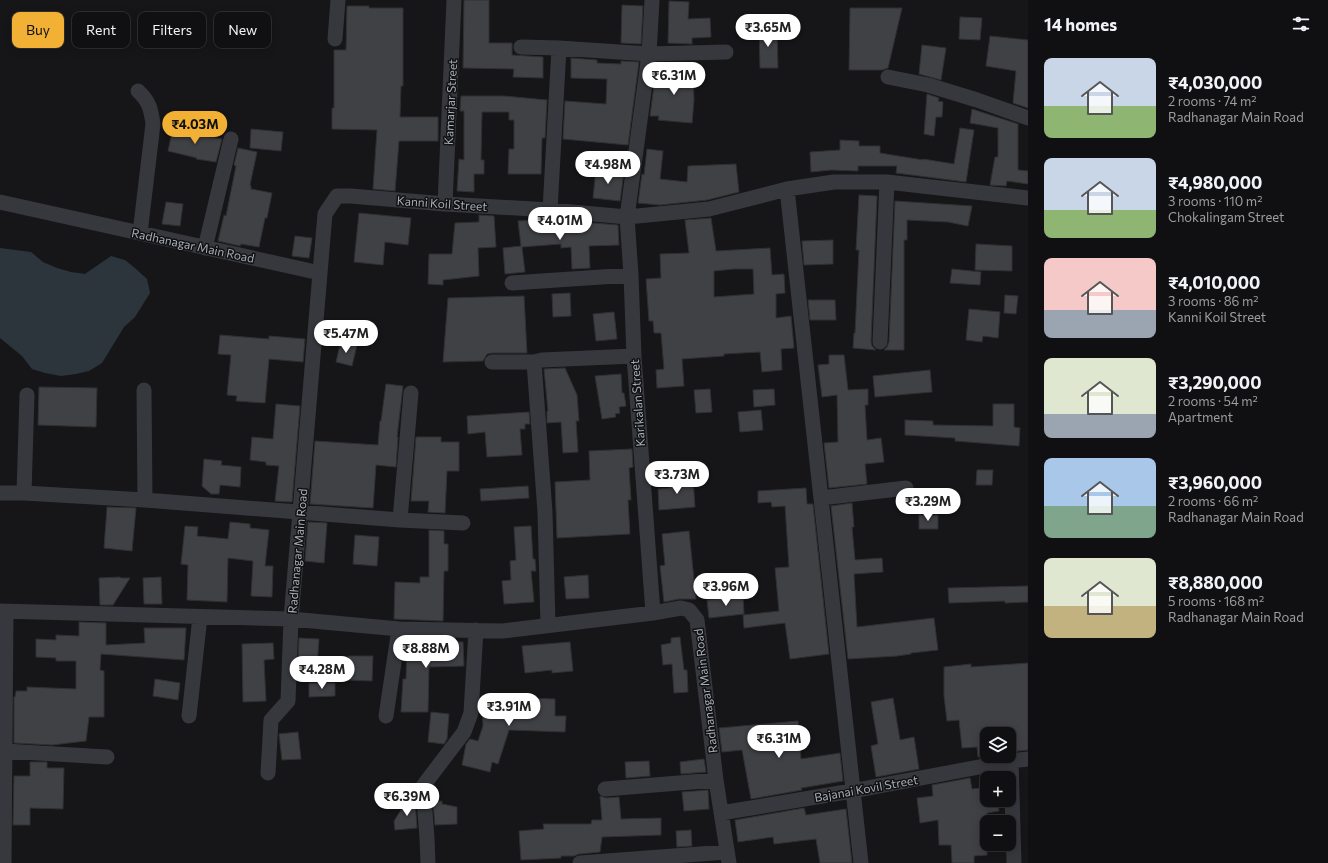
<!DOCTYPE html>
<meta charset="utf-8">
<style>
:root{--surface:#101012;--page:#19191b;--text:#f1f3f6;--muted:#9c9d9f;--line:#303032;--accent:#f2b134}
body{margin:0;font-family:Commissioner,sans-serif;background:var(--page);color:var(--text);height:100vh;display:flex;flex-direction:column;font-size:15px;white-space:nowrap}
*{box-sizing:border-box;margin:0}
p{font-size:13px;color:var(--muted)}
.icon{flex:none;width:22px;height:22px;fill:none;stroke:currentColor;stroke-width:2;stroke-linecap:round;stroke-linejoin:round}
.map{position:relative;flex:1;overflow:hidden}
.sheet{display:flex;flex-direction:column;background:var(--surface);width:300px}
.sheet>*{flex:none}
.banner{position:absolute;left:12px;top:12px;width:380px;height:36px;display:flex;gap:8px}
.fabs{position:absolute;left:980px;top:727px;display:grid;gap:8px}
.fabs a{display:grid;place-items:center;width:36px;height:36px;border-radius:8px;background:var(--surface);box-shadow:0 2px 10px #0003,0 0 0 1px var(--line);font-size:20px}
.price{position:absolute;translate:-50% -34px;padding:0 9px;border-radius:14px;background:#fff;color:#222;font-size:13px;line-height:26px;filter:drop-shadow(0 1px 2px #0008)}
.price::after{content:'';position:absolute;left:50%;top:24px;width:12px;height:9px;margin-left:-6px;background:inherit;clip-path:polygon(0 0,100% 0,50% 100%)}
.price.active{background:var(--accent);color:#111}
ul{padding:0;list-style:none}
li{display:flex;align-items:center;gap:12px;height:100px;padding:0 16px}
li span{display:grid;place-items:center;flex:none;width:112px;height:80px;border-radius:8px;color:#555}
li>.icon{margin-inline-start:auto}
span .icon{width:48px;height:48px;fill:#fffc;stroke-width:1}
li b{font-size:17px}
h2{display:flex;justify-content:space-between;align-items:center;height:48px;padding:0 16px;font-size:17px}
.pill{padding:0 14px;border-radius:8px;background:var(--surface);box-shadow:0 2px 10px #0003,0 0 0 1px var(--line);font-size:14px;line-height:36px}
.pill.active{background:var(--accent);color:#111}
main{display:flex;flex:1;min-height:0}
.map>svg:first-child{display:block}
.water{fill:#2c353c}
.building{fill:#404145;stroke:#303034;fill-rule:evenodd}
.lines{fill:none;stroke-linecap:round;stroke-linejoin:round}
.minor{stroke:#37383d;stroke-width:15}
.labels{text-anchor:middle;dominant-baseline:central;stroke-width:3;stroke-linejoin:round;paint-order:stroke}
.street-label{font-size:12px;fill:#a8adb8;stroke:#111113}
</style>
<main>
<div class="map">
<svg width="1028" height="863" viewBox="0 0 1028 863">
<rect width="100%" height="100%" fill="#161618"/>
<path class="water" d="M0,248L31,252L43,262L57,268L71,272L85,274L111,256L125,260L136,269L147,279L150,293L135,317L124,327L102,363L89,371L76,374L61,376L45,373L32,369L22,356L0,338Z"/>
<path class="building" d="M464,0H489V43H512V55L543,57V78L513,77L514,69L463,68Z
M669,1L689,2L688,19L710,18L711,37L692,38V44L668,43Z
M622,5L643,6L641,44L621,43Z
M347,6H369V8H403V86H401L400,117H438V141H399L395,191L373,189L377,130L332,129V108H334V50H346Z
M850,8H902L888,68L882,70H849Z
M960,17L982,18L980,40L959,39Z
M759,28H777L778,68H760Z
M990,36L1028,40V108L1013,103L1016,71L986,66Z
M922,45L946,48L941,80L919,74Z
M571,58L597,60V63L621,64V61L639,62L628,145L563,139L565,101L606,104L607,79L571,78Z
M667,67L693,68L694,100L692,123L658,120L659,116H650L655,78H666Z
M927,94L939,98L938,101L943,102L942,117H936L934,136L924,134Z
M461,96H504L547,100L545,138H542L541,174H508L509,149H514V120H509V112H482L481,160H484V174H474V192L457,191L459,159L464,160V111H460Z
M972,109L1018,124V170L1028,171V184L1007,181L1006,186L990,185L995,157H998V128L970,123Z
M173,128L199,134L198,135L222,139L216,162L196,159L197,158L168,151Z
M960,128L974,130L966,182L896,173L897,166H858V171L831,170L811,172L810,152L840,150V140L859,141V146H880V153L923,160V159L954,164Z
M251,129L283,132L281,151L250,148Z
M238,148L257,152L250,185L251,186V189L272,193L267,218H265L259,247L241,244L240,246L218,241L224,215L226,216L236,166L234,165Z
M647,149L663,151L660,179L687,182L688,166L736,164L739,192L707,200L660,205L638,203L642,174L644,175Z
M596,169L624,172L620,201L593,198Z
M859,195L877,196L871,342L872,346L876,350L853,348L854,333H855L859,250H856Z
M895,201L972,206L968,226L948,222L907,220V240H904V350H884L887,347L889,342Z
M166,202L183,204L180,226L162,224Z
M359,213L411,218L408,245L385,242L383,265L354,262Z
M479,215L494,216L496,247L478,248L479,276L443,280V285L428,284L429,254H452L455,223L479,222Z
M711,218L716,251L770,248L772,275L784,274L785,293L776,294V318L791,316L794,348L781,349L782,370L762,372L760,352L724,354V356L682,359L684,386L657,388L656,370L664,369L661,333H654L653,321H649L646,279L661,278L660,254L689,253L685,220ZM734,269H753L754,294L714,297V271Z
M534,220V222L557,220L580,224L594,223L618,225L619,245L589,246L590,268L572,269L571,247L561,248V244L522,247L525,272L505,274L503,248L521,246L518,221Z
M295,236L312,238L309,258L292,256Z
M833,240V264L804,265L802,241Z
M976,244L1012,246V271L975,270Z
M952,269L981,272L980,285L950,283Z
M570,293L571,316L553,317L552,294Z
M1005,295L1018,296L1016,314L1004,313Z
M524,296L527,353H492L487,354L483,361L443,362L448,298Z
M808,300H835L836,320H810Z
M969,309L1000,312L998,338L983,336L982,342L966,340Z
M614,312L617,339L596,341L593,314Z
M220,335L269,339V336L305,339L303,362L269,359L265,403L236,401L237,396L227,395L231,355L218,354Z
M341,341L357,345L352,366L336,362Z
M829,355H844L848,390L868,389V405H865L867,440L881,438L884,462L865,464L867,484L829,488L824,443L838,442L837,395L822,397L818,365L829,364Z
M565,368L577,395L579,421H576L578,452L563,453L561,422L547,423V411H548L544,369Z
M930,370L932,392L875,397L873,376Z
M621,374L622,393H624L626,406L619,407L620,413L615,414L616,417L602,419L595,376Z
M386,384L403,386L397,437H398L396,467L376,465L373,508L310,504L315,441L378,445L380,421H381Z
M39,387L97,388L96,427L38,425Z
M710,389L712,412L696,413L694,390Z
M774,389L775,405L754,407L753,390Z
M276,404L300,406L292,502L275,501L279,466L266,465V462L250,460L252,437L273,439Z
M993,404H1014V427L1020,428L1019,446L955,441V438L905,435V420L933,421V425L993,426Z
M761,410L763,430L740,432L738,412Z
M529,412L530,424H525V429H520L522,455L487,457L485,432L468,434L467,416Z
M416,437H441V442H459V471H447L445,513L428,512L429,501H411Z
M632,449L633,467L629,468L631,500H628L630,534L557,538L555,482L590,480L589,451Z
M204,459L222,461L221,465L241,467L240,487L220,485L219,494H211L202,486Z
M977,470H993L992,485H976Z
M693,478L695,507L659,510L658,489L670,488L669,480Z
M528,486L529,498L481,501L480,489Z
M806,488L807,504H813L829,654L790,659L785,623L744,628L743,615L779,611L775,568L789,567L785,506L772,507L771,502L758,503V491Z
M852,503L854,527H852L855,560L882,558L883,572L854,574L857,627L934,618L938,650L911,653V654L897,656L848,659L831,506Z
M107,507L136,508L132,551L104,548Z
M919,515H938V529H919Z
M230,522L250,524V528L269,530L265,566H273L272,597L251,596L253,561L228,558L227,602L187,600L188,565L181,564L185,526L198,527L197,536L228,539Z
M308,522L327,523L324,563L305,561Z
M531,526L533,559H535L536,571H531L534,602L504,604L502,581L511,580L510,561L516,560L514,527Z
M429,530L444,531V544H448V571H444L443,621L394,619L395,582L420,583V577H429Z
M689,531L696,599H679L664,602L660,566L665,565L662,534Z
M355,535L379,537L377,566L353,564Z
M588,575L589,598L566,599L564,577Z
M120,577L121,578H130L113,605H100L99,578Z
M161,577L162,604H144L143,578Z
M1028,586V602L1005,603V601L949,603L948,588Z
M743,596L744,614L709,618L707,600Z
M79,622L106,623V645L145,643L144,628H186L184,660L101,654L100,670L104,671V717H89L86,741L52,745L14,743V697H15L16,691H27V687L76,689V661H56V658L36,657V639L56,640V635L79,636Z
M680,637L684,670H687L688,692L674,693L672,664L663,665L661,645L671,643V638Z
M299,638L319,639L317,666L298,665Z
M407,638L443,639L442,642H463L464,666L429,667L428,712H401L403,679H406Z
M570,642L573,671L552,673V670L525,673L522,646Z
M273,643L274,659L264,660L266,701L243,702L242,644Z
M348,656H373L372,681L347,680Z
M1028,663V750L1009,752V734H987V756L978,757L977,747L962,748L959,720L947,721L944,696V667L971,664V667Z
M155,679L180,683L178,700L153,696Z
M309,683H335V696L309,697Z
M523,698L555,699V716H566L565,732L509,730L498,764L492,762L490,772L462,765L466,744L470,739L478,741L483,726L482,700Z
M893,698L900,740L914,737L919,769L876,777L871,746L878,744L871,702Z
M431,712L449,714L447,739L444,744L428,742Z
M798,721L801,759L840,753L843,781L801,788L802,790L751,799L742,750L722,752L719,728Z
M298,732L301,759L282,760L279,734Z
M704,759L706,772L681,774L680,762Z
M649,761L650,776L626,778L625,762Z
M30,762H47V768H64L63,809L30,808V825H13L14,776H30Z
M970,778L972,789L987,787V800H998L999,811L987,813V855L974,856V863H952L951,845H939L938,820L920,823L917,798L933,796L932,785Z
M708,790L709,809L684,811L682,792Z
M600,796L606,798L619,797L621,819L661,818V835L602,837L600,852L579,854L574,856H561V858L521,860L519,831L544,829L543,824H591L592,820H602Z
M415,801L417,828L395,830L394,821L406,802Z
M442,801V804L457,807V824L435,825L433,802Z
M804,808L806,815L846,809L852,863H820L816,839L774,844L773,837L738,842L735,820Z
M691,830L692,846L677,847L676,831Z"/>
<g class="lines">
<path class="minor" d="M652,0L649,54L627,217L631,275L634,356L653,613
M335,39L338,0
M521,47L559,48L649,54L726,52
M888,77L928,85L977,100L1028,118
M138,91C149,101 151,109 153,124L140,233
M787,189L834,182H887L1028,198
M0,202L320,273L291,619L399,629L503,631L653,613L681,608L689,610L697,620L716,780L729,863
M445,204L454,0
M550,210L559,48
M205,248L231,139
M320,273L325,214L337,196H351L445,204L550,210L627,217L709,209L787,189L861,863
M512,283L631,275
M880,342L887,182
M492,362H534
M144,390L145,500
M0,493H24L145,500L400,520L463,523
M24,493L27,395
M821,498L906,488
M400,520L411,393
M0,611L291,619L288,701L271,720L268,773
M548,625L545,512L534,362L542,360L634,356
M189,716L200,617
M386,716L399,629
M4,751L107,757
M1011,761L1014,863
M605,789L716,780
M721,813L852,791L1011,761L1028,759
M4,863L6,612
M428,863L427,838L423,786L464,732L471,713L476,630
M580,863L727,852"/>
</g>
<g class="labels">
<g class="street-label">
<text transform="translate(450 102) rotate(-87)">Kamarjar Street</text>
<text transform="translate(442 203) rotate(4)">Kanni Koil Street</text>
<text transform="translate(193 245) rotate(12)">Radhanagar Main Road</text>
<text transform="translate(637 403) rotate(-94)">Karikalan Street</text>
<text transform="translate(297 551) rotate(-85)">Radhanagar Main Road</text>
<text transform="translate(705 691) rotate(-97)">Radhanagar Main Road</text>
<text transform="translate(866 788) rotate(-10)">Bajanai Kovil Street</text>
</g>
</g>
</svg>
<div class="fabs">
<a><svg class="icon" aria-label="layers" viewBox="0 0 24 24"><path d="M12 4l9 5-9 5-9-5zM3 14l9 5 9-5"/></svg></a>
<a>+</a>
<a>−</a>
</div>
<b class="price" style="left:768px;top:48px">₹3.65M</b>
<b class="price" style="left:674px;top:96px">₹6.31M</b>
<b class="price active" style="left:195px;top:145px">₹4.03M</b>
<b class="price" style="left:608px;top:185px">₹4.98M</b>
<b class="price" style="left:560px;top:241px">₹4.01M</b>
<b class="price" style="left:346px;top:354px">₹5.47M</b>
<b class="price" style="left:677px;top:495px">₹3.73M</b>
<b class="price" style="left:928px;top:522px">₹3.29M</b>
<b class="price" style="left:726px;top:607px">₹3.96M</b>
<b class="price" style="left:426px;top:669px">₹8.88M</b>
<b class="price" style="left:322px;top:690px">₹4.28M</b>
<b class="price" style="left:509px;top:727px">₹3.91M</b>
<b class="price" style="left:779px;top:759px">₹6.31M</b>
<b class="price" style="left:407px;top:817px">₹6.39M</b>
<div class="banner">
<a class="pill active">Buy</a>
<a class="pill">Rent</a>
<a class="pill">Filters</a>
<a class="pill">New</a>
</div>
</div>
<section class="sheet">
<h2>14 homes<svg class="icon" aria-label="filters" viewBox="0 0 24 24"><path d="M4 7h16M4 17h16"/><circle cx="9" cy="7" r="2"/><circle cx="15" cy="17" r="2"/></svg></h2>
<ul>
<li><span style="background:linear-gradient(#c9d6e8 60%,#8fb573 0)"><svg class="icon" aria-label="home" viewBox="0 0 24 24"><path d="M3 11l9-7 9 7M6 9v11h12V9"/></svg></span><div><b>₹4,030,000</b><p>2 rooms · 74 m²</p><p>Radhanagar Main Road</p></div></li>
<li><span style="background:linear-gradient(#c9d6e8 65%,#8fb573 0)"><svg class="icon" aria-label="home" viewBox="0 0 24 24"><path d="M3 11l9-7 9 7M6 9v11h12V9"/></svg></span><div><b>₹4,980,000</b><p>3 rooms · 110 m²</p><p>Chokalingam Street</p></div></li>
<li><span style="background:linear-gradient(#f6c9c9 65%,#9aa5b1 0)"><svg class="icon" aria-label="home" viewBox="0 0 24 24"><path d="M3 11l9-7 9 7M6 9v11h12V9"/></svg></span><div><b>₹4,010,000</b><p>3 rooms · 86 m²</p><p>Kanni Koil Street</p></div></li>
<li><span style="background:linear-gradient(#dfe7d0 70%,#9aa5b1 0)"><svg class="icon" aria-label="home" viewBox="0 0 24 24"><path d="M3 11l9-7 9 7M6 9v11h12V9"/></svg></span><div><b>₹3,290,000</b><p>2 rooms · 54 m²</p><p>Apartment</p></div></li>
<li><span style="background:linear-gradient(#a9c7e8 60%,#7fa58c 0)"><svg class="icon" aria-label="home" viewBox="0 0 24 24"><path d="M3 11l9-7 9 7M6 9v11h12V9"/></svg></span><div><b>₹3,960,000</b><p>2 rooms · 66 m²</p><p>Radhanagar Main Road</p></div></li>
<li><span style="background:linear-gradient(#dfe7d0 60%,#c2b280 0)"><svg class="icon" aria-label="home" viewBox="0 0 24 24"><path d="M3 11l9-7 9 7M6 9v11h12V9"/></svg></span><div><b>₹8,880,000</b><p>5 rooms · 168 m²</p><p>Radhanagar Main Road</p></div></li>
</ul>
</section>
</main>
